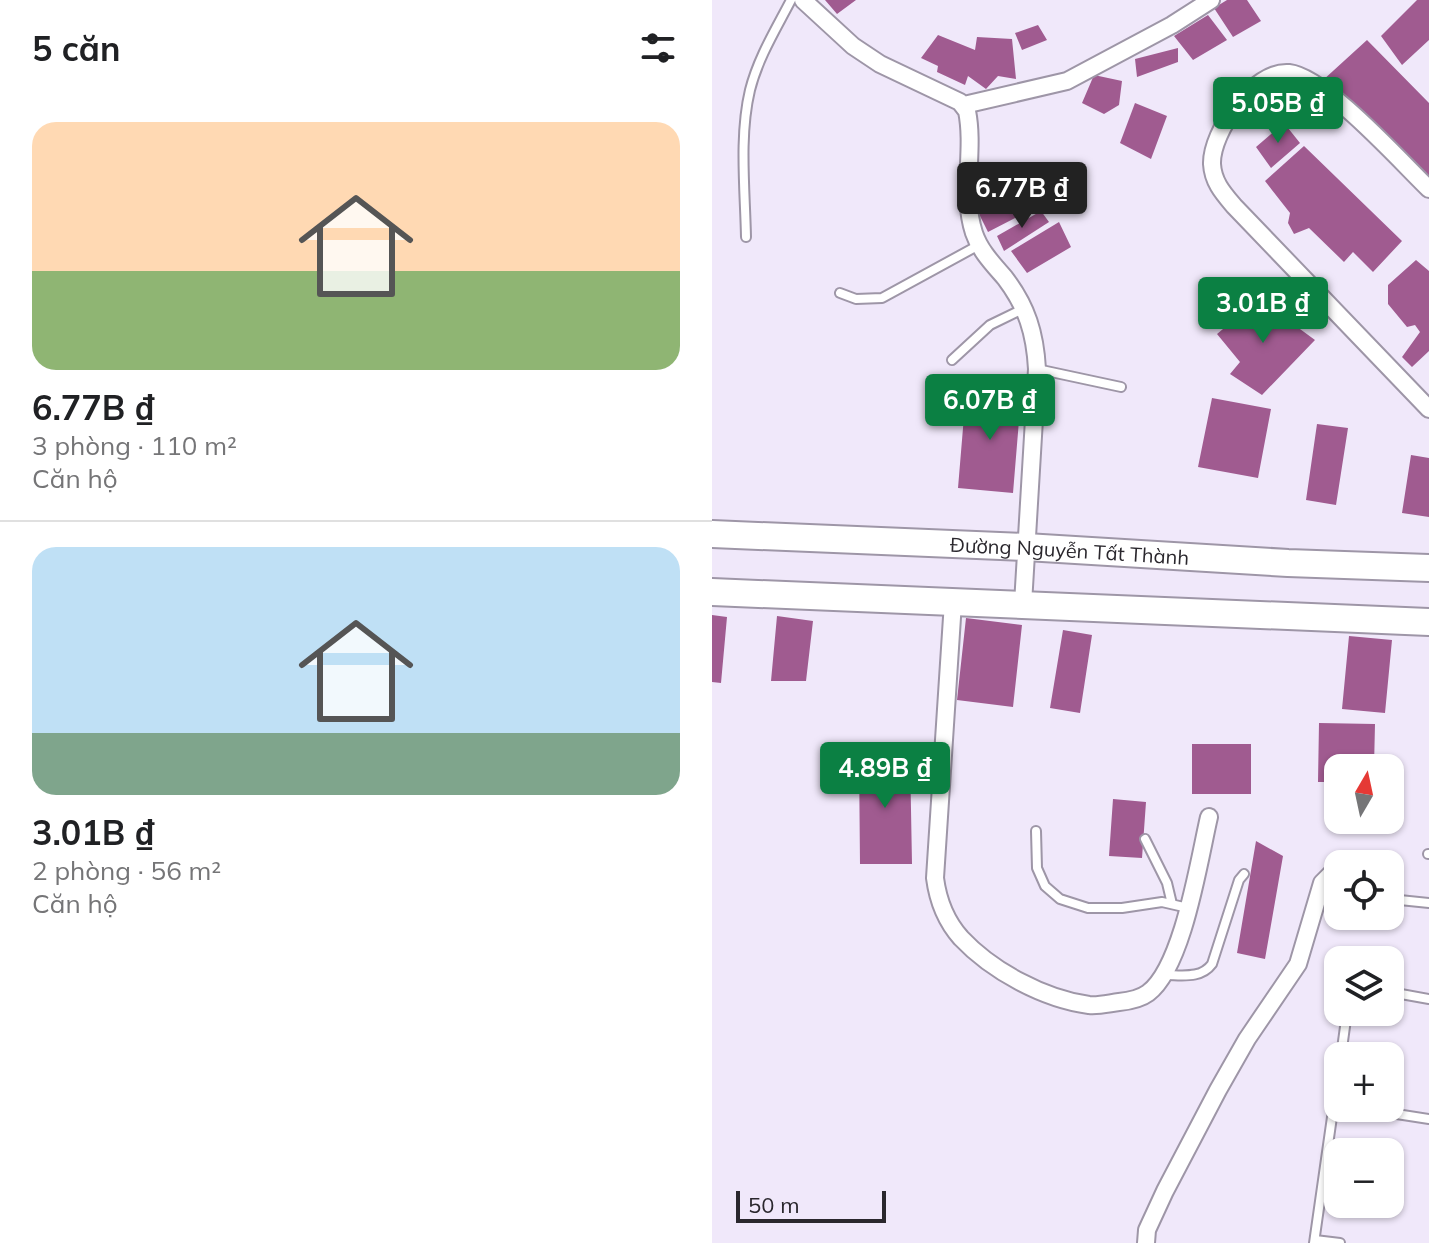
<!DOCTYPE html>
<html lang="vi">
<meta charset="utf-8">
<style>
:root{--surface:#fff;--page:#f2f2f2;--text:#202124;--muted:#757577;--line:#e0e0e0;--accent:#0b8043}
body{margin:0;font-family:Mulish,sans-serif;background:var(--page);color:var(--text);height:100vh;display:flex;flex-direction:column;font-size:30px;white-space:nowrap}
*{box-sizing:border-box;margin:0}
p{font-size:26px;color:var(--muted)}
.icon{flex:none;width:44px;height:44px;fill:none;stroke:currentColor;stroke-width:2;stroke-linecap:round;stroke-linejoin:round}
.map{position:relative;flex:1;overflow:hidden}
.panel{display:flex;flex-direction:column;background:var(--surface);width:712px}
.panel>*{flex:none}
.needle{width:52px;rotate:9deg}
.buttons{position:absolute;left:612px;top:754px;display:grid;gap:16px}
.buttons a{display:grid;place-items:center;width:80px;height:80px;border-radius:16px;background:var(--surface);box-shadow:0 2px 6px #0004;font-size:40px}
.scale{position:absolute;left:24px;bottom:20px;width:150px;box-sizing:border-box;padding-left:8px;border:4px solid #2a272d;border-top:0;font-size:22px;line-height:28px;white-space:nowrap;color:#2a272d;-webkit-text-stroke:6px #f0e8fa;paint-order:stroke}
.price{position:absolute;translate:-50% -68px;padding:0 18px;border-radius:8px;background:var(--accent);color:#fff;font-size:26px;line-height:52px;filter:drop-shadow(0 2px 4px #0008)}
.price::after{content:'';position:absolute;left:50%;top:48px;width:24px;height:18px;margin-left:-12px;background:inherit;clip-path:polygon(0 0,100% 0,50% 100%)}
.price.active{background:#222;color:#fff}
ul{padding:0;list-style:none}
li{display:grid;align-content:center;gap:16px;height:424px;padding:0 32px}
li+li{border-top:2px solid var(--line)}
li span{display:grid;place-items:center;height:248px;border-radius:24px;color:#555}
li>.icon{margin-inline-start:auto}
span .icon{width:144px;height:144px;fill:#fffc;stroke-width:1}
li b{font-size:34px}
h2{display:flex;justify-content:space-between;align-items:center;height:96px;padding:0 32px;font-size:34px}
main{display:flex;flex:1;min-height:0}
.map>svg:first-child{display:block}
.building{fill:#a05b90}
.lines{fill:none;stroke-linecap:round;stroke-linejoin:round}
.lane-casing{stroke:#9e96a7;stroke-width:12}
.street-casing{stroke:#9e96a7;stroke-width:20}
.primary-casing{stroke:#9e96a7;stroke-width:30}
.lane{stroke:#fff;stroke-width:8}
.street{stroke:#fff;stroke-width:16}
.primary{stroke:#fff;stroke-width:26}
.labels{text-anchor:middle;dominant-baseline:central;stroke-width:7;stroke-linejoin:round;paint-order:stroke}
.street-label{font-size:20px;fill:#2a272d;stroke:#f0e8fa}
</style>
<main>
<section class="panel">
<h2>5 căn<svg class="icon" aria-label="filters" viewBox="0 0 24 24"><path d="M4 7h16M4 17h16"/><circle cx="9" cy="7" r="2"/><circle cx="15" cy="17" r="2"/></svg></h2>
<ul>
<li><span style="background:linear-gradient(#ffd9b3 60%,#8fb573 0)"><svg class="icon" aria-label="home" viewBox="0 0 24 24"><path d="M3 11l9-7 9 7M6 9v11h12V9"/></svg></span><div><b>6.77B ₫</b><p>3 phòng · 110 m²</p><p>Căn hộ</p></div></li>
<li><span style="background:linear-gradient(#bfe0f5 75%,#7fa58c 0)"><svg class="icon" aria-label="home" viewBox="0 0 24 24"><path d="M3 11l9-7 9 7M6 9v11h12V9"/></svg></span><div><b>3.01B ₫</b><p>2 phòng · 56 m²</p><p>Căn hộ</p></div></li>
</ul>
</section>
<div class="map">
<svg width="717" height="1243" viewBox="0 0 717 1243">
<rect width="100%" height="100%" fill="#f0e8fa"/>
<path class="building" d="M113,0H144L125,14Z
M515,0H535L549,21L521,37L502,8Z
M705,0H717V40L690,65L669,36Z
M496,15L515,40L481,60L462,36Z
M326,25L335,40L310,50L303,33Z
M226,35L263,50L265,37L300,39L304,79L286,76L274,89L256,76L253,85L225,72L226,66L209,58Z
M655,40L717,103V188L610,81Z
M466,48V62L425,77L423,59Z
M382,75L410,81L407,105L392,114L370,103Z
M423,103L455,116L439,159L408,143Z
M572,123L588,143L559,168L544,147Z
M592,146L690,241L661,272L641,252L632,262L597,228L582,234L576,223L578,213L553,181Z
M308,181L328,205L276,232L262,204Z
M329,211L337,222L292,251L285,236Z
M347,222L359,247L315,273L299,251Z
M704,260L717,271V351L700,367L690,357L708,332L703,325L695,327L676,304V285Z
M553,294L572,311L557,319L564,329L577,321L603,340L550,395L518,374L528,362L505,334Z
M254,392L309,396L301,493L246,488Z
M500,398L559,409L546,478L486,467Z
M605,424L636,428L624,505L594,500Z
M699,455L717,458V517L690,513Z
M0,615L15,617L9,683L0,682Z
M65,616L101,621L94,681H59Z
M254,618L310,625L301,707L245,700Z
M351,630L380,635L368,713L338,708Z
M637,636L680,640L673,713L630,709Z
M607,723L663,724L662,768H626V782H606Z
M480,744H539V794H480Z
M198,755L200,864H148L147,756Z
M401,799L434,802L430,858L397,856Z
M544,841L571,856L553,959L525,953Z"/>
<g class="lines">
<g class="lane-casing">
<path id="lane" d="M34,237C33,189 27,136 38,90C46,58 64,29 79,0
M128,293L144,299L170,298L267,245
M240,360L278,325L313,308
M325,369L409,387
M324,831L325,868L333,886L348,899L376,908H410L450,902L476,908
M433,839L455,883L460,904
M716,854H717
M678,899L717,903
M453,975C470,975 489,979 500,964L527,880L532,874
M678,992L717,999
M629,1056L635,1012
M646,1108L717,1119
M603,1240L628,1243
M602,1243L626,1075"/>
</g>
<g class="street-casing">
<path id="street" d="M91,0L141,46L168,64L248,102L255,111C263,151 249,193 262,233C268,251 281,264 293,278C315,307 323,333 325,369L311,604
M252,105L355,81L460,25L499,0
M717,189C689,162 613,77 577,73C542,70 499,132 500,164C501,182 511,193 522,206L717,409
M241,602L223,878C226,901 233,920 249,938C280,971 332,999 377,1005C387,1006 398,1003 407,1002C417,1001 428,999 436,993C471,967 487,860 497,817
M434,1243L435,1230L453,1191L506,1090L535,1039L586,964L610,883L626,867"/>
</g>
<g class="primary-casing">
<g id="primary">
<path id="s1" d="M0,534L314,547L576,563L717,568"/>
<path d="M0,592L717,622"/>
</g>
</g>
<use href="#lane" class="lane"/>
<use href="#street" class="street"/>
<use href="#primary" class="primary"/>
</g>
<g class="labels">
<g class="street-label">
<text stroke="none"><textPath href="#s1" startOffset="358">Đường Nguyễn Tất Thành</textPath></text>
</g>
</g>
</svg>
<div class="buttons">
<a><svg class="needle" viewBox="-14 -14 28 28"><path d="M0-13l5 13h-10z" fill="#e53935"/><path d="M0 13l5-13h-10z" fill="#757577"/></svg></a>
<a><svg class="icon" aria-label="locate" viewBox="0 0 24 24"><circle cx="12" cy="12" r="6"/><path d="M12 2v4M12 18v4M2 12h4M18 12h4"/></svg></a>
<a><svg class="icon" aria-label="layers" viewBox="0 0 24 24"><path d="M12 4l9 5-9 5-9-5zM3 14l9 5 9-5"/></svg></a>
<a>+</a>
<a>−</a>
</div>
<div class="scale">50 m</div>
<b class="price" style="left:566px;top:145px">5.05B ₫</b>
<b class="price active" style="left:310px;top:230px">6.77B ₫</b>
<b class="price" style="left:551px;top:345px">3.01B ₫</b>
<b class="price" style="left:278px;top:442px">6.07B ₫</b>
<b class="price" style="left:173px;top:810px">4.89B ₫</b>
</div>
</main>
